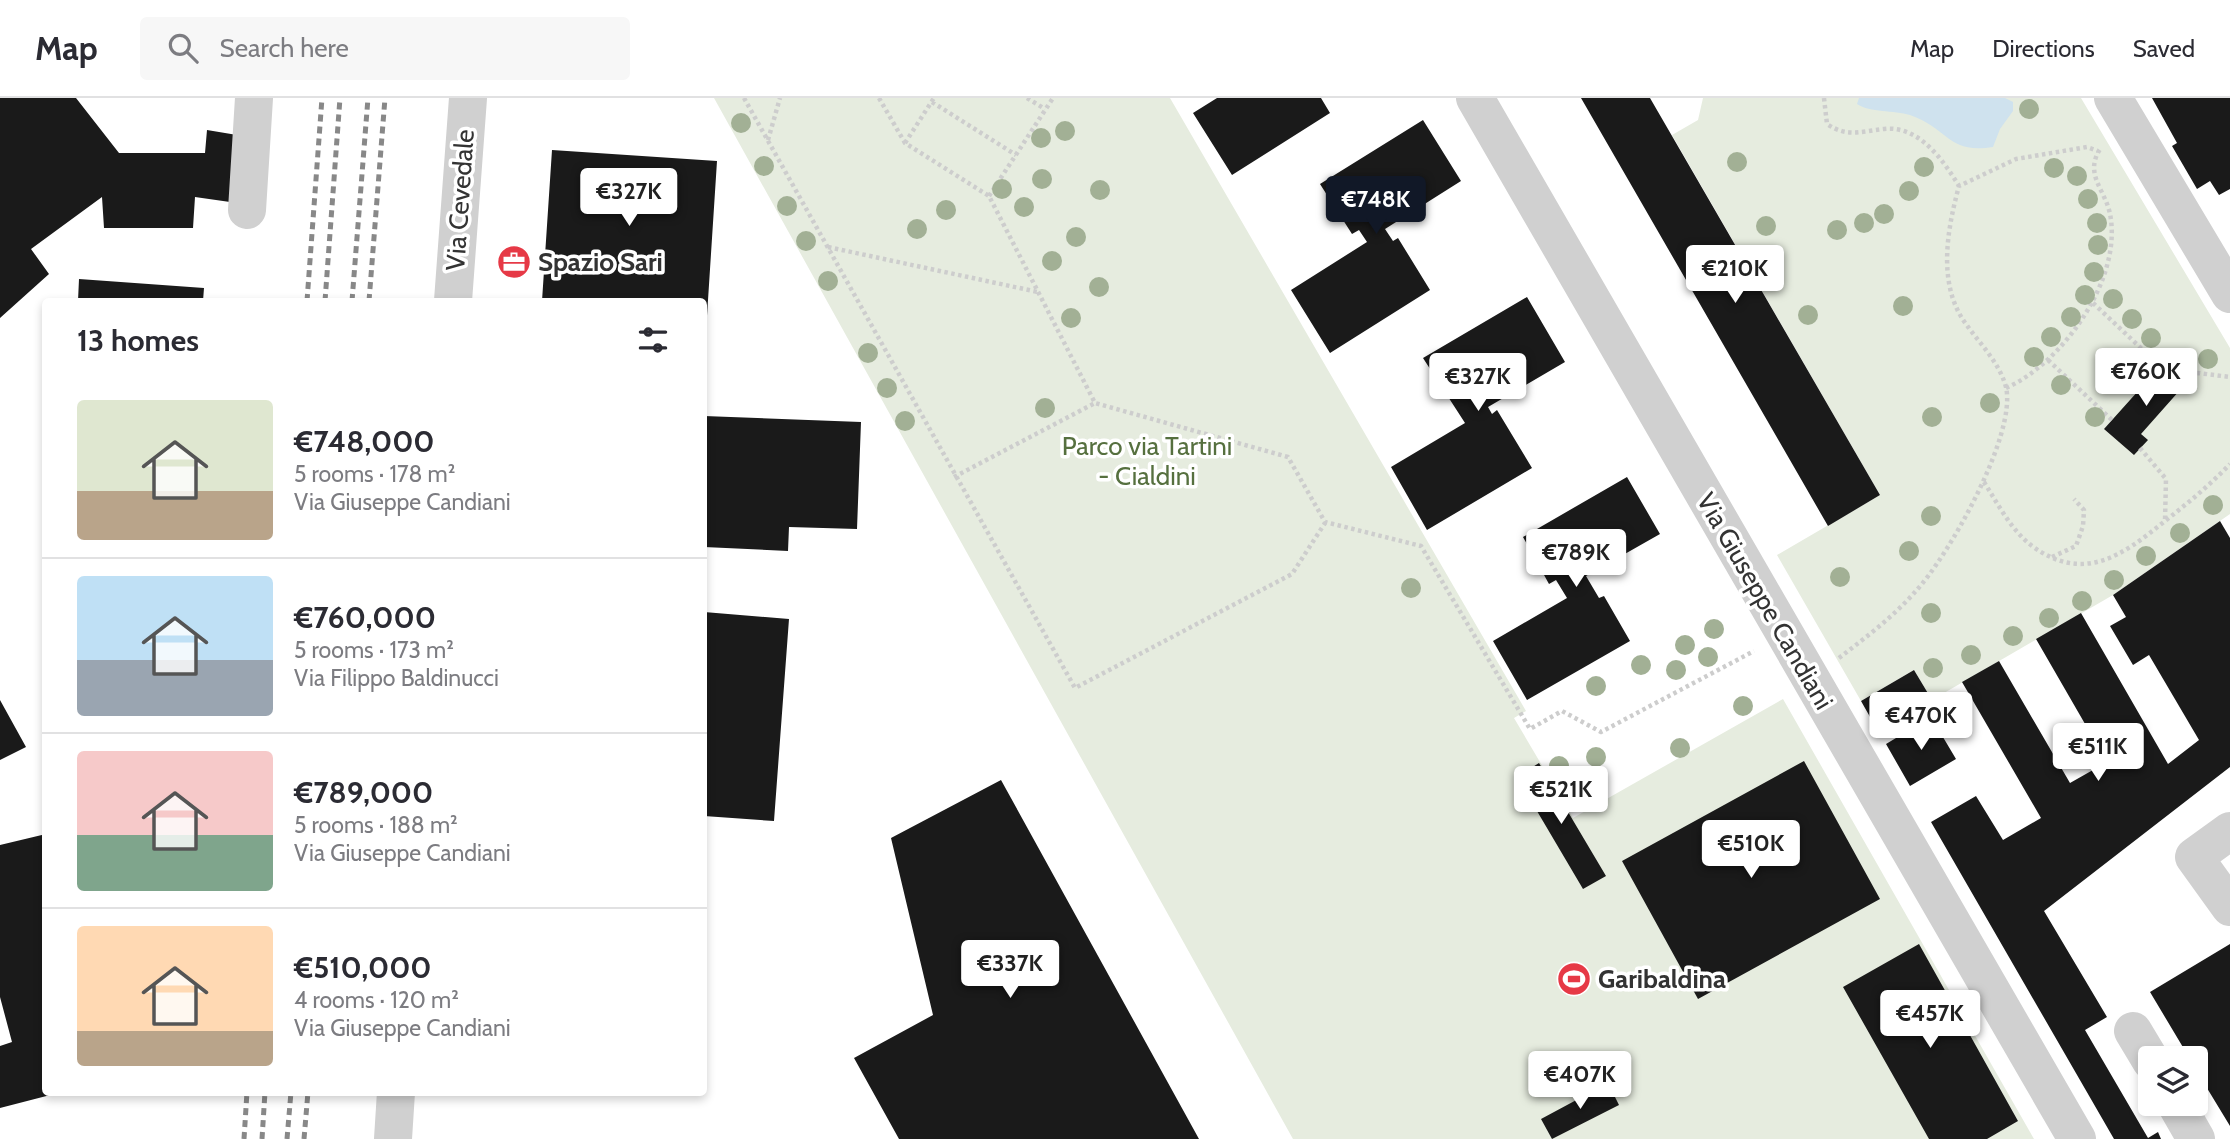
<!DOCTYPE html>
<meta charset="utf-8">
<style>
:root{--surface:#fff;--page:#f7f7f7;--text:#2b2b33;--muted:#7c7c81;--line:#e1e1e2;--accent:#111827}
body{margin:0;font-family:Cabin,sans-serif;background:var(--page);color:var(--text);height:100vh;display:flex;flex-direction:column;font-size:26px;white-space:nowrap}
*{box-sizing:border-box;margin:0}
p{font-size:23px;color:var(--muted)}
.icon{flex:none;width:38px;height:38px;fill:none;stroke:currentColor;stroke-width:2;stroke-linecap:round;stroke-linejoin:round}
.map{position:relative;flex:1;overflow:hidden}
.drawer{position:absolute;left:42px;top:200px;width:665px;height:798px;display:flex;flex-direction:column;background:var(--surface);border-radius:7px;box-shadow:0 4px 10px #0003}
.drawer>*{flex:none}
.buttons{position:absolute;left:2138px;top:948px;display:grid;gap:14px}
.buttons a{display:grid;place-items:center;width:70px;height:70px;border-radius:7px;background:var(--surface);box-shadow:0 4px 10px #0003;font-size:35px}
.price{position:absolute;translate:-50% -60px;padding:0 16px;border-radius:7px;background:#fff;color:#222;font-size:23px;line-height:46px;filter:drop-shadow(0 2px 4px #0008)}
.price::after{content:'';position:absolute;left:50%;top:42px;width:21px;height:16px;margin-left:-10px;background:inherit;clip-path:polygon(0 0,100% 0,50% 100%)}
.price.active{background:var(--accent);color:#fff}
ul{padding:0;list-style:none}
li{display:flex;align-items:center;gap:21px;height:175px;padding:0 35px}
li+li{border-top:2px solid var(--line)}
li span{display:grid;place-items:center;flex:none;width:196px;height:140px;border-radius:7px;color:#555}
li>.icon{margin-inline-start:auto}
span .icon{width:84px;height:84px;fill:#fffc;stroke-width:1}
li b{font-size:30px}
h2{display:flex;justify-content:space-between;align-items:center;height:84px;padding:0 35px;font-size:30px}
header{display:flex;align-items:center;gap:42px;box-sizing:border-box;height:98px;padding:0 35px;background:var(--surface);border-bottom:2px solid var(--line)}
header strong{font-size:33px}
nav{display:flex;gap:38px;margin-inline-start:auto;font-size:24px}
.search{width:490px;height:63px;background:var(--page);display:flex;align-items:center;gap:18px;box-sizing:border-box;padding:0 24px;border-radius:7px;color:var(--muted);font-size:26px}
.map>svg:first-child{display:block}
.green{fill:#e6ecdf}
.water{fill:#cfe2ee}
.building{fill:#1a1a1a}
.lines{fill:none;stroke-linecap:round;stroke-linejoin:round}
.path{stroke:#cdcdcd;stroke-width:4.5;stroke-dasharray:3.5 3.5;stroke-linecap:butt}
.minor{stroke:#d0d0d0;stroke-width:38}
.rail{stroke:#888;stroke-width:5;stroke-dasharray:7 5;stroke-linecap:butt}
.tree{fill:#a2b095}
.labels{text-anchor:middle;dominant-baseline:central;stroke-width:7;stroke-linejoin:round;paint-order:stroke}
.street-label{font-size:26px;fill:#333;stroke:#fff}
.poi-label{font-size:26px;font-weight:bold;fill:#333;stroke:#fff;text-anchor:start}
.park-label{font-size:26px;fill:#56703f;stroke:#fff}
</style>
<header>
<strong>Map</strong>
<div class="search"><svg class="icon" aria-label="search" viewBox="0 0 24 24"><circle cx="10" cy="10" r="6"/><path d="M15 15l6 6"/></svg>Search here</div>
<nav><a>Map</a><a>Directions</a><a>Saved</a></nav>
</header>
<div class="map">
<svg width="2230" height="1041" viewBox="0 0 2230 1041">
<rect width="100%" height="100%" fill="#fff"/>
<path class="green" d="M714,0H1170L1526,613L1514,620L1573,720L1783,601L2034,1041H1293Z
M1703,0H2081L2230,250V416L2113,497L1932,602L1914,572L1861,603L1777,457L1880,397L1672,37L1698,22Z"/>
<path class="water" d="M1859,0H2005L2013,4V13L2000,31L1993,49C1947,56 1950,31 1910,17C1894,12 1870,15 1857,6Z"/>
<path class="building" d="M0,0H76L119,55H205L207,32L237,37L230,104L195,99L193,130H104L102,99L31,151L49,176L0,220Z
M1217,0H1321L1330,15L1232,77L1193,15Z
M1581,0H1650L1880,397L1828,428Z
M2152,0H2230V91L2219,97L2210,83L2197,91L2172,48L2177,45Z
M1423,22L1461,83L1385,131L1393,143L1398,140L1430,192L1330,255L1291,192L1367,144L1359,132L1352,136L1320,86Z
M552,52L717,63L706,233L704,203H542Z
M79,181L204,190L203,203H78Z
M1527,199L1565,264L1488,309L1492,316L1497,312L1532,370L1427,432L1391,369L1465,325L1423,260Z
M2165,263L2188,283L2141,336L2148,342L2134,357L2104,331Z
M704,318L861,324L857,431L789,429L788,453L704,449Z
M1627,379L1660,436L1586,478L1599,500L1604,498L1630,543L1527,602L1493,543L1567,500L1556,482L1549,486L1523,439Z
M2220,423L2230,440V669L2044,813L2107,919L2085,932L2148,1040L2158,1034L2161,1041H2114L1931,724L1976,698L2003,742L2041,720L1962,584L1999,563L2070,685L2107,664L2036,541L2081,515L2168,666L2199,642L2149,557L2133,567L2110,528L2126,519L2113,497Z
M704,514L789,521L774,723L704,718Z
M1914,572L1932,602L1878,633L1861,603Z
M0,602L26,649L0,662Z
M1931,619L1956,661L1910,688L1886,646Z
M1804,663L1880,801L1698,901L1622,763Z
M1539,665L1606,778L1583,791L1517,679Z
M1001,682L1199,1041H899L854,960L933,917L891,740Z
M46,736V994L58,995L0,1010V948L12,944L0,899V747Z
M1919,846L2018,1023L1987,1041H1929L1843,889Z
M2230,846V1028L2196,972V961H2190L2150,894Z
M1608,985L1619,1007L1552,1041L1541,1021Z"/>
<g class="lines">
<path class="path" d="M744,0L1075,590L1292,476L1325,425
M879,0L905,45L989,98L1095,305L1288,359L1325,424L1421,448L1530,631L1562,613L1601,634L1754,553
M1027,0L1045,11
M1824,0L1827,26C1848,40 1861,33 1884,31C1919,27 1943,62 1959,88
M932,4L1016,57
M768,42L780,0
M905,45L934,0
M989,98L1053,0
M828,149L1038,194
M2093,205L2160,268
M2048,262L2112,322
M2183,278L2198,275L2230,279
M2006,290C2063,265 2123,180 2110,116C2105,91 2084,77 2100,51
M2140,350L2166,381L2165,423
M954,379L1095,305
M1984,384C1998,406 2011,432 2032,448C2084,486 2123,457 2165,423C2188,405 2210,387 2230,366
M2052,459L2076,448L2083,428L2084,412L2074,401
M1839,560C1865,540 1893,519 1915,494C1948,459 2017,337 2006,289C1999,264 1980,246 1966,226C1937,187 1947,132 1959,88L2016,61L2087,49L2098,53"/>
<path class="minor" d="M1475,0L2077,1041
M2113,0L2230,196
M247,112L254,0
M453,203L468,0
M2230,733L2194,759L2230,809
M2133,933L2151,963
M2176,1006L2196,1041
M393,1041L396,994"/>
<path class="rail" d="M307,203L322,0
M325,203L340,0
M352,203L368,0
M369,203L385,0
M244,1041L247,994
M262,1041L265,994
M287,1041L291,994
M304,1041L308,994"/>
</g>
<g class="tree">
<circle cx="2029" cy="11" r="10"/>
<circle cx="741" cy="25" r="10"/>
<circle cx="1065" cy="33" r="10"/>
<circle cx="1041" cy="40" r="10"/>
<circle cx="1737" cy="64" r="10"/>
<circle cx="764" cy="68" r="10"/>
<circle cx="1924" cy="69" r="10"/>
<circle cx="2054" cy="70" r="10"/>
<circle cx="2077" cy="78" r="10"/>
<circle cx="1042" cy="81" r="10"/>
<circle cx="1002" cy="91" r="10"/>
<circle cx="1100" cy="92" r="10"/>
<circle cx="1909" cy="93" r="10"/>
<circle cx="2088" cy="101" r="10"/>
<circle cx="787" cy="108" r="10"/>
<circle cx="1024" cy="109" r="10"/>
<circle cx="946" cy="112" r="10"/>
<circle cx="1884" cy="116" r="10"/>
<circle cx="1864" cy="125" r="10"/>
<circle cx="2097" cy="125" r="10"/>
<circle cx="1766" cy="128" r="10"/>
<circle cx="917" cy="131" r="10"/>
<circle cx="1837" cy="132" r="10"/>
<circle cx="1076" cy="139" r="10"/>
<circle cx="806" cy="143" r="10"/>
<circle cx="2098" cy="147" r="10"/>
<circle cx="1052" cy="163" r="10"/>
<circle cx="2094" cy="174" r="10"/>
<circle cx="828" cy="183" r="10"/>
<circle cx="1099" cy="189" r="10"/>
<circle cx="2085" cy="197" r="10"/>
<circle cx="2113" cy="201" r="10"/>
<circle cx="1903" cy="208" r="10"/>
<circle cx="1808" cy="217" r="10"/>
<circle cx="2071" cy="219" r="10"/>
<circle cx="1071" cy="220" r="10"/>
<circle cx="2132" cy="221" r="10"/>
<circle cx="2051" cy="239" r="10"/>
<circle cx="2151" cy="240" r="10"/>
<circle cx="868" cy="255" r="10"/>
<circle cx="2034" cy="259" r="10"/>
<circle cx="2208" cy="261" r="10"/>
<circle cx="2061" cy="287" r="10"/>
<circle cx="887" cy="290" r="10"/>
<circle cx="1990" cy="305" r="10"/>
<circle cx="1045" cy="310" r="10"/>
<circle cx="1932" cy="319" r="10"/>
<circle cx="2095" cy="319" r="10"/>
<circle cx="905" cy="323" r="10"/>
<circle cx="2213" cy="407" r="10"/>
<circle cx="1931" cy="418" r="10"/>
<circle cx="2180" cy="435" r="10"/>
<circle cx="1909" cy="453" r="10"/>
<circle cx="2146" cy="458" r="10"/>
<circle cx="1840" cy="479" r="10"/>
<circle cx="2114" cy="482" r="10"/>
<circle cx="1411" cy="490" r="10"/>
<circle cx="2082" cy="503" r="10"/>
<circle cx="1931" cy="515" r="10"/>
<circle cx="2049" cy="520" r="10"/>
<circle cx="1714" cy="531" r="10"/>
<circle cx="2013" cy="538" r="10"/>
<circle cx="1685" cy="547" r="10"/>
<circle cx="1971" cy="557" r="10"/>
<circle cx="1708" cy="559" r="10"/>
<circle cx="1641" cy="567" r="10"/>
<circle cx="1933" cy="570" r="10"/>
<circle cx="1676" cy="572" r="10"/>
<circle cx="1596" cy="588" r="10"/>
<circle cx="1743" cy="608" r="10"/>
<circle cx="1680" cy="650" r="10"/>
<circle cx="1596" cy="659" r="10"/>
<circle cx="1559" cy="668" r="10"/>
<circle cx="1591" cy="694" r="10"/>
</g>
<defs>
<g id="office-disc" transform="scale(1.75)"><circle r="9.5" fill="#e63946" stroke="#fff"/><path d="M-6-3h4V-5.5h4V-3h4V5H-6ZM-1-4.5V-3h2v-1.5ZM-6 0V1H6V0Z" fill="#fff"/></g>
<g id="stadium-disc" transform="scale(1.75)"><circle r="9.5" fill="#e63946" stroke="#fff"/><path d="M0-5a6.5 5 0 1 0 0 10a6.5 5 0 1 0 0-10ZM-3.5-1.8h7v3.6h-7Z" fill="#fff"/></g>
</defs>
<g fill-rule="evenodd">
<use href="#office-disc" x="514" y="164"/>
<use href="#stadium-disc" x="1574" y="881"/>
</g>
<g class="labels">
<g class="street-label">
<text transform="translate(460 102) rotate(-86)">Via Cevedale</text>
<text transform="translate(1765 503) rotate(60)">Via Giuseppe Candiani</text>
</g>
<g class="poi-label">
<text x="538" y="164">Spazio Sari</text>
<text x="1598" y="881">Garibaldina</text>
</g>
<g class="park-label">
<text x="1147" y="348">Parco via Tartini<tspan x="1147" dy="30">- Cialdini</tspan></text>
</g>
</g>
</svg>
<div class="buttons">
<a><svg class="icon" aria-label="layers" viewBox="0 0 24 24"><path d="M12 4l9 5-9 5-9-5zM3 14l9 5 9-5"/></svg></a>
</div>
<b class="price" style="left:629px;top:130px">€327K</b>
<b class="price active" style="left:1376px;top:138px">€748K</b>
<b class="price" style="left:1735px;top:207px">€210K</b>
<b class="price" style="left:2146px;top:310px">€760K</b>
<b class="price" style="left:1478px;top:315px">€327K</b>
<b class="price" style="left:1576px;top:491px">€789K</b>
<b class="price" style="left:1921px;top:654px">€470K</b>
<b class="price" style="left:2098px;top:685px">€511K</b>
<b class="price" style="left:1561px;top:728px">€521K</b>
<b class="price" style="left:1751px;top:782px">€510K</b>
<b class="price" style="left:1010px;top:902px">€337K</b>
<b class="price" style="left:1930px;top:952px">€457K</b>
<b class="price" style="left:1580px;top:1013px">€407K</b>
<section class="drawer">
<h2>13 homes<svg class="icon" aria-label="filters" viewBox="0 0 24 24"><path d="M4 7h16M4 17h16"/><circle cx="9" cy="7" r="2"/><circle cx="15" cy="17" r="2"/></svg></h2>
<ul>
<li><span style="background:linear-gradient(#dfe7d0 65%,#b9a48a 0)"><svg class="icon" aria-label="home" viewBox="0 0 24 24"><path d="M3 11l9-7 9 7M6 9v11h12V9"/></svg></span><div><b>€748,000</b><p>5 rooms · 178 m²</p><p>Via Giuseppe Candiani</p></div></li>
<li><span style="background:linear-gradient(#bfe0f5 60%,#9aa5b1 0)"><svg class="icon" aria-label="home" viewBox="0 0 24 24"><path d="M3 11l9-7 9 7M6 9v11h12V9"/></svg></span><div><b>€760,000</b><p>5 rooms · 173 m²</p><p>Via Filippo Baldinucci</p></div></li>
<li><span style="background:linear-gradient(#f6c9c9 60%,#7fa58c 0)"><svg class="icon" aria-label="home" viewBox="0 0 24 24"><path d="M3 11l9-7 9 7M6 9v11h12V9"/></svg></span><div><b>€789,000</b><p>5 rooms · 188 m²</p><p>Via Giuseppe Candiani</p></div></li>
<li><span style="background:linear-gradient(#ffd9b3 75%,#b9a48a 0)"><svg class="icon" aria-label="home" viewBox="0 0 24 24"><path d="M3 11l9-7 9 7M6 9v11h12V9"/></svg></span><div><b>€510,000</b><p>4 rooms · 120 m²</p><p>Via Giuseppe Candiani</p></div></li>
</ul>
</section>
</div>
